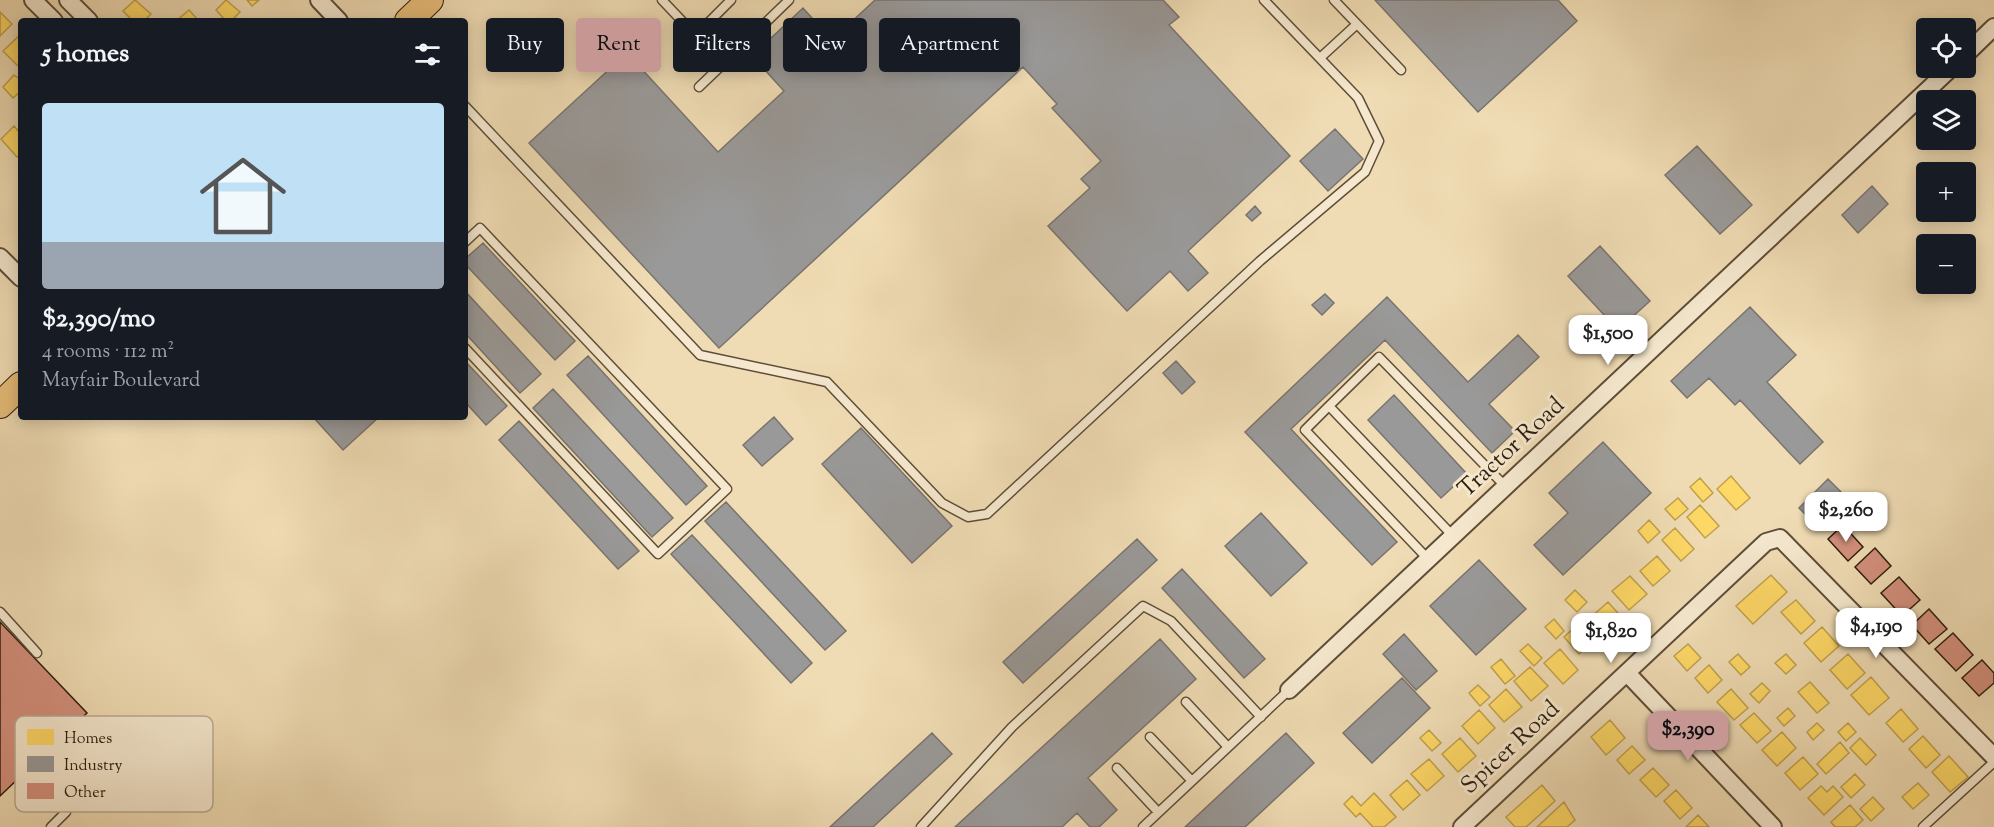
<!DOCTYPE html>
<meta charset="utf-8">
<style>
:root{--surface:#171b24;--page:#242831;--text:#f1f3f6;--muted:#9ea1a6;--accent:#c59692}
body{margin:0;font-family:"Sorts Mill Goudy",serif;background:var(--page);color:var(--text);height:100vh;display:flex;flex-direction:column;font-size:22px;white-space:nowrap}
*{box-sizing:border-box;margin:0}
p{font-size:20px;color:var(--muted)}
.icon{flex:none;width:33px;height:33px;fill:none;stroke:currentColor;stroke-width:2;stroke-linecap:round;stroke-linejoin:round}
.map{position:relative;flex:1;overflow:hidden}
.sheet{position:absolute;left:18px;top:18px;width:450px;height:402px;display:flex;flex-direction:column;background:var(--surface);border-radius:6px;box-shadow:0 3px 15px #0003}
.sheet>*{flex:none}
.banner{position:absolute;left:486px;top:18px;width:570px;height:54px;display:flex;gap:12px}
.tools{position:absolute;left:1916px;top:18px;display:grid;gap:12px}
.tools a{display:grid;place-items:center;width:60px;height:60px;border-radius:6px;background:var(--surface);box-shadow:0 3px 15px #0003;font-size:30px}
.price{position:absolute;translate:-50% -51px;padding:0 14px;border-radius:12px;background:#fff;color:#222;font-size:20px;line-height:39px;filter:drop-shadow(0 2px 3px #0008)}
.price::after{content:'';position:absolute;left:50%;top:36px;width:18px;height:14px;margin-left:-9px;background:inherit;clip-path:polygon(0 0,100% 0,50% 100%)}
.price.on{background:var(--accent);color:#111}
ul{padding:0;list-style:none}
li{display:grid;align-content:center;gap:12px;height:318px;padding:0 24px}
li span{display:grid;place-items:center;height:186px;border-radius:6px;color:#555}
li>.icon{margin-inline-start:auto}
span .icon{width:108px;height:108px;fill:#fffc;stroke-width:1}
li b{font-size:26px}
h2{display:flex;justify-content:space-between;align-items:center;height:72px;padding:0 24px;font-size:26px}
.pill{padding:0 21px;border-radius:6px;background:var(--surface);box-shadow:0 3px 15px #0003;font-size:21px;line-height:54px}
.pill.on{background:var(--accent);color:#111}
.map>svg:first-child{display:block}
.homes{fill:#ffd966;stroke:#c0a14c;stroke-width:1.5}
.industry{fill:#999;stroke:#79746f;stroke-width:1.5}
.building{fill:#d4907d;stroke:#2d1d0e;stroke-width:1.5}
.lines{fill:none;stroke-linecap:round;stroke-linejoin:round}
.lane-casing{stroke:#5e4d38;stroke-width:11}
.street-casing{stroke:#5e4d38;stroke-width:20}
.primary-casing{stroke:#2d1d0e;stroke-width:28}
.lane{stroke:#f5e8ce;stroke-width:8}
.street{stroke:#f5e8ce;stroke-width:16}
.primary{stroke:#e8be7a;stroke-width:26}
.labels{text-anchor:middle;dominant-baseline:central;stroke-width:6;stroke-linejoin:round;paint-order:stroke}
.street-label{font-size:24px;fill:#2d1d0e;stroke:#f5e8ce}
.key{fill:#f5e8ce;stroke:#b9ab94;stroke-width:1.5}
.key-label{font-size:16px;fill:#2d1d0e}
</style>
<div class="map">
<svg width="1994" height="827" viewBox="0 0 1994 827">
<rect width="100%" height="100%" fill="#f0dcb4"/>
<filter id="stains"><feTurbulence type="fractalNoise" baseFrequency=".00333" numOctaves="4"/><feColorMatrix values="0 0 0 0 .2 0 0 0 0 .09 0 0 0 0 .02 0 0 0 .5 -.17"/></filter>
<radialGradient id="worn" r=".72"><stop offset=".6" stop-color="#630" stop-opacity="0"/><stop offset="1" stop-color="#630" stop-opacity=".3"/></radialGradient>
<path class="homes" d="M135,0L151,14L144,21H133L123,11Z
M226,0L240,12L231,21H226L216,10Z
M247,0H259L252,6Z
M189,10L199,21H176Z
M0,12L12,24L0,36Z
M21,34V65L19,67L3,51Z
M14,75L21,80V91L13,98L3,87Z
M14,126L21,134V154L17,157L1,139Z
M1731,476L1750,498L1736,510L1717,489Z
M1700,478L1713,493L1703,502L1690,487Z
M1678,498L1688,509L1675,520L1665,509Z
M1700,505L1719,526L1705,538L1687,517Z
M1649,520L1660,532L1648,543L1638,531Z
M1675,528L1694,549L1681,561L1662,540Z
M1657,556L1670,571L1653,586L1640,571Z
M1771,575L1787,592L1753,624L1736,606Z
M1630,576L1647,594L1629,610L1612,591Z
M1575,590L1587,602L1577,612L1565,600Z
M1796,600L1815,621L1801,634L1781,612Z
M1608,602L1624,620L1607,635L1591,617Z
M1554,619L1564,631L1556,639L1545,627Z
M1580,622L1596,639L1579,654L1564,637Z
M1822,627L1839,646L1821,662L1804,643Z
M1528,644L1542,658L1534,666L1520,651Z
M1688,644L1701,658L1687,671L1674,656Z
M1560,649L1578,670L1563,684L1544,663Z
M1738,654L1750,667L1741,675L1729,662Z
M1786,654L1796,665L1786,674L1775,663Z
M1848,654L1865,673L1847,689L1830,670Z
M1501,659L1515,676L1505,684L1491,667Z
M1709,665L1722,680L1708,693L1695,678Z
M1530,667L1548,686L1531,701L1514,681Z
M1871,677L1889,698L1869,715L1851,695Z
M1810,682L1829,703L1817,713L1798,692Z
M1762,683L1770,691L1759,703L1750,694Z
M1478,685L1490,697L1480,706L1469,693Z
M1506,689L1522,707L1504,722L1489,705Z
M1731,689L1748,708L1734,720L1717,702Z
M1788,708L1795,716L1784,726L1777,718Z
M1901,709L1918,729L1903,742L1886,723Z
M1479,710L1495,728L1478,744L1462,726Z
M1754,713L1771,731L1757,743L1740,725Z
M1610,720L1625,738L1606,755L1591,737Z
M1817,723L1824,730L1813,740L1807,732Z
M1848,723L1856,732L1846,741L1838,732Z
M1429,730L1441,743L1432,751L1420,738Z
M1782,732L1796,748L1777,766L1762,750Z
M1923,736L1940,755L1926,768L1909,749Z
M1460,738L1476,756L1458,772L1442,754Z
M1860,738L1876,755L1866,765L1850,748Z
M1840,742L1849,753L1826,774L1817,764Z
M1632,746L1645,760L1629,774L1617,760Z
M1949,756L1968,777L1950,792L1932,772Z
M1803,757L1818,774L1800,790L1785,773Z
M1429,759L1444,776L1427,791L1411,774Z
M1653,768L1669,785L1656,797L1640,780Z
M1855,774L1865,785L1851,798L1841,787Z
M1407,780L1420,795L1403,810L1390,795Z
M1918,783L1929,795L1913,809L1902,797Z
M1542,785L1555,801L1526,827H1515L1506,817Z
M1821,786L1827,792L1833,786L1843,797L1824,815L1808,798Z
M1676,790L1692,808L1680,819L1664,801Z
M1374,793L1396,817L1384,827H1373L1360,813L1356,817L1344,804L1352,796L1361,806Z
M1873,797L1884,809L1871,821L1860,809Z
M1564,802L1575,820L1567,827H1537Z
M1850,805L1863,820L1855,827H1835L1831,822Z
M1698,815L1709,827H1686Z"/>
<path class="industry" d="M875,0H1163L1179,17L1169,25L1290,156L1188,251L1208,273L1188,291L1170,271L1127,311L1048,226L1090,188L1081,179L1101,161L1052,108L1057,104L1023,67L719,348L529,143L627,53L718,152L784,91L752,56L803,8L832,40Z
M1375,0H1558L1577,21L1478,112Z
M1335,129L1363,159L1328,191L1300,161Z
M1697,146L1752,205L1720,234L1665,175Z
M1872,186L1888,204L1858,233L1842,215Z
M1255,206L1261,213L1252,221L1246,215Z
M483,243L575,341L555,360L465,264V259Z
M1600,246L1650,301L1618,330L1568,276Z
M465,291L541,374L520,393L465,333Z
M1325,294L1334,303L1322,315L1312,305Z
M1387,297L1468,382L1518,335L1539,357L1489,404L1515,431L1492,453L1385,340L1291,429L1397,542L1372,565L1245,432Z
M1750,307L1796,355L1767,382L1823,442L1800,464L1740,400L1735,405L1709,378L1687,398L1671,381Z
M588,356L707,486L686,505L567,375Z
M465,361L507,406L486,425L465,402Z
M1176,361L1195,382L1182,394L1163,373Z
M553,389L673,518L652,537L533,408Z
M1394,395L1467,474L1441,498L1368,420Z
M313,417H379L343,450Z
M774,417L793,439L762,466L743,445Z
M519,421L639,551L618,569L499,440Z
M861,428L952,526L912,563L822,464Z
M1603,442L1651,493L1563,575L1534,545L1568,513L1549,493Z
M1828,479L1843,494L1814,523L1799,508Z
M726,502L846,631L825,650L705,521Z
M1261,513L1307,563L1271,596L1225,546Z
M692,535L812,663L791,683L671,554Z
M1137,539L1157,560L1023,683L1003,662Z
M1479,560L1526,609L1476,655L1430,606Z
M1182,569L1265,659L1244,678L1162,588Z
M1404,634L1437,671L1416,690L1383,654Z
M1160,639L1196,679L1088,778L1117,810L1099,827H1090L1077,813L1062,827H955Z
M1402,678L1430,708L1372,763L1343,733Z
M932,733L952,754L873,827H830Z
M1286,733L1314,763L1245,827H1185Z"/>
<path class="building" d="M1843,525L1863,547L1848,561L1828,539Z
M1875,548L1891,566L1871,584L1855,567Z
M1899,577L1920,600L1902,616L1881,593Z
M1929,609L1947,629L1929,644L1912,625Z
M0,622L87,713L0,796Z
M1953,633L1973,655L1956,671L1935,649Z
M1982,660L1994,673V683L1979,696L1962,678Z"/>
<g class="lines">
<g class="lane-casing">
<path id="lane" d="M662,0L723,64L699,87
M1334,0L1357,24
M696,35L731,0
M1320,58L1357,24L1401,70
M723,64L789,0
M465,106L700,355L827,382L942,503L968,517L987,514L1260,261L1365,172L1379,141L1358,98L1264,0
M465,242L480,228L727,489L658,554L465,348
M1329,406L1379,357L1506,487
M1428,559L1305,430L1329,406L1453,536
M0,612L37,653
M1186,702L1228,747
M1150,737L1192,781
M1117,768L1158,812
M51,827L66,812
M921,827L1012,727L1143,606L1171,621L1261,717
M1143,827L1289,690
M1923,827L1994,762"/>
</g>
<g class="street-casing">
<path id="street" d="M33,0L54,21
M68,0L89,21
M319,0L339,21
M1965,55L1994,27
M0,257L21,278
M1627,673L1773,827
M1289,690L1951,68
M1462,827L1766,542L1780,538L1994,757"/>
</g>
<g class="primary-casing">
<path id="primary" d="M408,21L430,0
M0,405L21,385"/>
</g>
<use href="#lane" class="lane"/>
<use href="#street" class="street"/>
<use href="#primary" class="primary"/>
</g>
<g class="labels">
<g class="street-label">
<text transform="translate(1512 448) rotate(-43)">Tractor Road</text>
<text transform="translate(1511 748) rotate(-43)">Spicer Road</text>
</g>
</g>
<rect x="15" y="716" width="198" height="96" rx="9" class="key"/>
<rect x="27" y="729" width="27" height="16" fill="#ffd966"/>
<rect x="27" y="756" width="27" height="16" fill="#999"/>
<rect x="27" y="783" width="27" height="16" fill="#d4907d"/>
<g class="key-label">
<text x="64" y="743">Homes</text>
<text x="64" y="770">Industry</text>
<text x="64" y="797">Other</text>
</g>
<rect width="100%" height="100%" filter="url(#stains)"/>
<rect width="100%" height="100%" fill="url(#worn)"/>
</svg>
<div class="tools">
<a><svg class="icon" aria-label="locate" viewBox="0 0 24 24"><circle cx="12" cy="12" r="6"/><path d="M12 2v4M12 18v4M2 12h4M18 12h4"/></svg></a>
<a><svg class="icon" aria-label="layers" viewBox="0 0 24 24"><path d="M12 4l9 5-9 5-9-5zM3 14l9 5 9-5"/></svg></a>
<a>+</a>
<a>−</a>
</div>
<b class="price" style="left:1608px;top:366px">$1,500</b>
<b class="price" style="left:1846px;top:543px">$2,260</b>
<b class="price" style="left:1876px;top:659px">$4,190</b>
<b class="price" style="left:1611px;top:664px">$1,820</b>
<b class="price on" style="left:1688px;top:762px">$2,390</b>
<div class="banner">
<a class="pill">Buy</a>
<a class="pill on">Rent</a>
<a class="pill">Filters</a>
<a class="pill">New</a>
<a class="pill">Apartment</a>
</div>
<section class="sheet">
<h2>5 homes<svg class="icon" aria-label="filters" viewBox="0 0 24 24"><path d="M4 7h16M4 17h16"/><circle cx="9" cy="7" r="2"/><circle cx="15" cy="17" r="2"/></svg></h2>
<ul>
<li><span style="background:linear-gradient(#bfe0f5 75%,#9aa5b1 0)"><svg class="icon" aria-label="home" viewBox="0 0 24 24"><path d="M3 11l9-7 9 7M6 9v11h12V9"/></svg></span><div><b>$2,390/mo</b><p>4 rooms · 112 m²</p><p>Mayfair Boulevard</p></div></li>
</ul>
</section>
</div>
